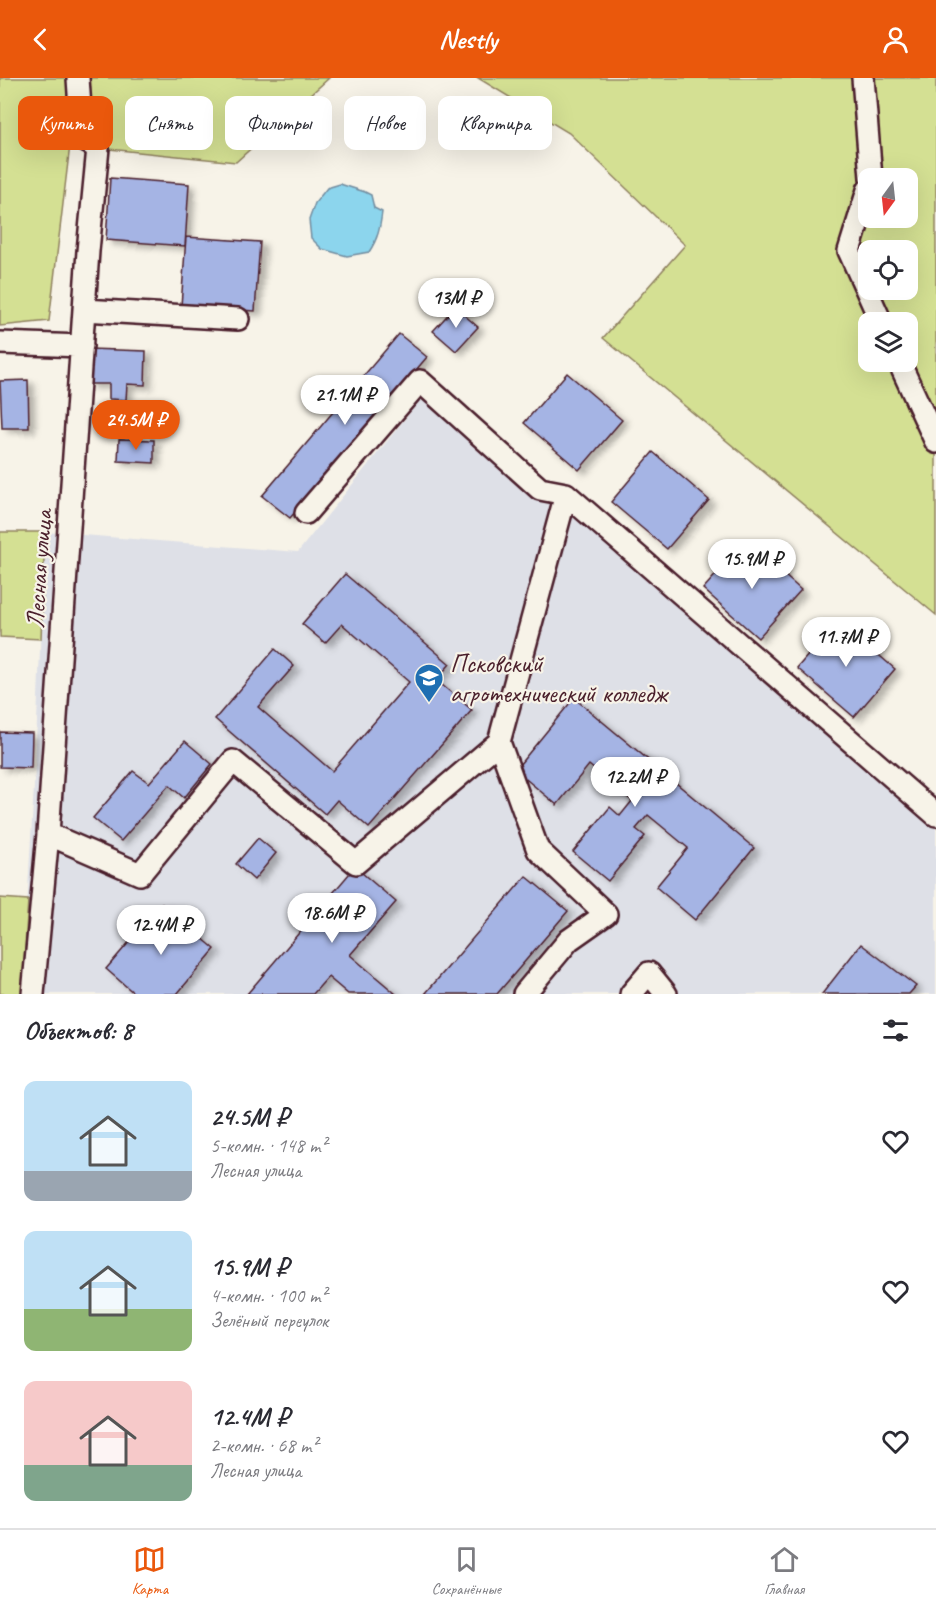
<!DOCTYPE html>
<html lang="ru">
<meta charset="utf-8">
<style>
:root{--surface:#fff;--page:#f7f7f7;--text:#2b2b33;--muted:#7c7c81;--line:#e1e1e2;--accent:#ea580c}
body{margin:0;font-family:Caveat,sans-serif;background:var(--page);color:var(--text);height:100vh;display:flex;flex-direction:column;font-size:22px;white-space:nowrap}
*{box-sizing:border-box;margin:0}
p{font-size:20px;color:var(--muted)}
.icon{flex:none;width:33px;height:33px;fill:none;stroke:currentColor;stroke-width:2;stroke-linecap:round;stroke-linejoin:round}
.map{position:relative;height:916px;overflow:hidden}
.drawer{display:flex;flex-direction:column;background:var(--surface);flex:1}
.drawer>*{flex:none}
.hud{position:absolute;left:18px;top:18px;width:600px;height:54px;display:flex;gap:12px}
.needle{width:39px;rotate:195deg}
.controls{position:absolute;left:858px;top:90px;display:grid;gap:12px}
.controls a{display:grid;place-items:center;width:60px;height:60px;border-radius:12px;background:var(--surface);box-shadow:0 6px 24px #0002;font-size:30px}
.price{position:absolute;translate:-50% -51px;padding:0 14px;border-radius:21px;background:#fff;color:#222;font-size:20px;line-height:39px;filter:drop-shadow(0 2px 3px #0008)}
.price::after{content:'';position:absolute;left:50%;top:36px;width:18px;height:14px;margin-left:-9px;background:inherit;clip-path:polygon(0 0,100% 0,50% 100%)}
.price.selected{background:var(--accent);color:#fff}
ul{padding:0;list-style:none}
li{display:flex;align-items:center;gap:18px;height:150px;padding:0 24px}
li span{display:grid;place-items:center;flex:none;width:168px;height:120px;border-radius:12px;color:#555}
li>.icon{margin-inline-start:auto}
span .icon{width:72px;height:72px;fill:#fffc;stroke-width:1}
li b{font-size:26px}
h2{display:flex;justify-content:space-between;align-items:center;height:72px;padding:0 24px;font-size:26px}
.chip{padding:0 21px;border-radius:12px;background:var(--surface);box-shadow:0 6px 24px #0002;font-size:21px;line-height:54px}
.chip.selected{background:var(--accent);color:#fff}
header{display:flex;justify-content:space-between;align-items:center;height:78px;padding:0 24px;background:var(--accent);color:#fff;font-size:27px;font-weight:800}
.tab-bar{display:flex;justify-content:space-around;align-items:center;height:84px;border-top:2px solid var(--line);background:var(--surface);font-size:16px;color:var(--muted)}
.tab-bar a{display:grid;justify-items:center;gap:3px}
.tab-bar .selected{color:var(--accent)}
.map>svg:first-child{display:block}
.built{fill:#dee0e7}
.green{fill:#d4e093;stroke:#8f805f;stroke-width:1.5;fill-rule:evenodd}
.water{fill:#8cd5ed;stroke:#728c9f;stroke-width:1.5}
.building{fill:#a5b4e4;stroke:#4a1f2b;stroke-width:1.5;filter:url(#shadow)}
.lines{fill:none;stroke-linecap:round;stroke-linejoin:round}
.minor-casing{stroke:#4a1f2b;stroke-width:26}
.minor{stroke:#f7f3e8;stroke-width:21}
.labels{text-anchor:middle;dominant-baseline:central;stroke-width:4.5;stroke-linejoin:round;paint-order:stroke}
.street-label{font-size:26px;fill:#4a1f2b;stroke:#f7f3e8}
.poi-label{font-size:26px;fill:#4a1f2b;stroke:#f7f3e8;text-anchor:start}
</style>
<header><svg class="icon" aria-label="back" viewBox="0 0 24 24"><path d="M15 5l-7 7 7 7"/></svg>Nestly<svg class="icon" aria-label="person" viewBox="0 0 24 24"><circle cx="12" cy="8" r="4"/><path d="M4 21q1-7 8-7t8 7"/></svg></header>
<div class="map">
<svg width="936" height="916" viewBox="0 0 936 916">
<defs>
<filter id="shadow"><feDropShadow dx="6" dy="4" stdDeviation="3" flood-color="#0004"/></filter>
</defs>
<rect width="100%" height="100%" fill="#f7f3e8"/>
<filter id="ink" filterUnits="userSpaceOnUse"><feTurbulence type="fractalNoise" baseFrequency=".0167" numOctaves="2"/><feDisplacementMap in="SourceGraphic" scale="12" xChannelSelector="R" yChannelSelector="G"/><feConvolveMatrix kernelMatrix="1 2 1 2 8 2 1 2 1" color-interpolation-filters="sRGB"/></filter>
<g filter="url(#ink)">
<path class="built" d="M433,306L936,721V916H22L35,690L45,454L298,474Z"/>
<path class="green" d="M0,0H329L236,84L70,67L49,243L0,248Z
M478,0H936V537L603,260L685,167L569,55ZM868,100H908V140H868ZM868,172H908V212H868ZM868,244H908V284H868Z
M0,454H45L41,561L0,559Z
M0,820L28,822L22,916H0Z"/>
<path class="water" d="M340,106L365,114L371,117L374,130L382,134C380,150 378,161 369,174L347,178L322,171L311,160L309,142L315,125L327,110Z"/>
<path class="building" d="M110,100L189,106L185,168L106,162Z
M186,159L260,164L255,233L181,228Z
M455,229L478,249L456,273L433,253Z
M399,256L427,279L290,440L262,418Z
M89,271L146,273L145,307L127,306L126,322L109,321V306H88Z
M567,295L622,342L579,392L524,345Z
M28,302L29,350H2L0,303Z
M119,361L154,362V385L118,383Z
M653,374L709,422L667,471L611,424Z
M746,463L801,512L758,560L703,511Z
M345,496L450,586L436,602L472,632L369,750L337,722L325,736L215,641L275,571L294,588L258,629L332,693L409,604L342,546L325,565L302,546Z
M838,542L895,591L854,639L797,590Z
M574,620L754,770L695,842L656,809L688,770L648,737L636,751L645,758L608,803L573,774L610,729L620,738L632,723L589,687L557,727L515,692Z
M0,654L32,655L31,690L0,689Z
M185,663L212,686L184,720L169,707L121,763L93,740L133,693L149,705Z
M258,760L276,775L254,802L236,786Z
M355,789L396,824L350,877L396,916H348L328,899L313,916H247Z
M526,798L568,833L497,916H425Z
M162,826L215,871L177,916H135L106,891Z
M861,866L916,908L909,916H822Z"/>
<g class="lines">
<g class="minor-casing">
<path id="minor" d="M863,0L871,100
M868,112L849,173L881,244
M84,232L238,241
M0,265L82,268
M899,284L936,364
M566,416L936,737
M306,435L420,303L540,411L566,416
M48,756L140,796L233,683L356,785L499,664
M33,916L48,756L88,173L98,70L82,61L78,0
M524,916L569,862L606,836L538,772L499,664L566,416
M631,916L649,895L666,916"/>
</g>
<use href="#minor" class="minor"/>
</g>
</g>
<defs>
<g id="university-pin" transform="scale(1.5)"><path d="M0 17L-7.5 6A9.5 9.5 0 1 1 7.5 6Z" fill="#1f6fb2" stroke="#f7f3e8"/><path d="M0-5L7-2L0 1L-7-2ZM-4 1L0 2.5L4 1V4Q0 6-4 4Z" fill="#fff"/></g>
</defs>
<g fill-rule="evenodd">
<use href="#university-pin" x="429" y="600"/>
</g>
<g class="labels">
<g class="street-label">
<text transform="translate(39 491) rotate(-86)">Лесная улица</text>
</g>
<g class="poi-label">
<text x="450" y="585">Псковский<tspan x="450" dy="30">агротехнический колледж</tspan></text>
</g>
</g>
</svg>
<div class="controls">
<a><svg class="needle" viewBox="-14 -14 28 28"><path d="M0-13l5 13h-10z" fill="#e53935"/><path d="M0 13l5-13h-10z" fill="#7c7c81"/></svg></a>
<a><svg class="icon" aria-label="locate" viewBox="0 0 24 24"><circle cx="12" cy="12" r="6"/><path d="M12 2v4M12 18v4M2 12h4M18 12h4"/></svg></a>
<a><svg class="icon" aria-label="layers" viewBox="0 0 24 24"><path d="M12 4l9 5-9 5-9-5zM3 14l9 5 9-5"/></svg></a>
</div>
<b class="price" style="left:456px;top:251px">13M ₽</b>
<b class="price" style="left:345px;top:348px">21.1M ₽</b>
<b class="price selected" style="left:136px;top:373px">24.5M ₽</b>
<b class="price" style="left:752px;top:512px">15.9M ₽</b>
<b class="price" style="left:846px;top:590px">11.7M ₽</b>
<b class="price" style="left:635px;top:730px">12.2M ₽</b>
<b class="price" style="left:332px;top:866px">18.6M ₽</b>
<b class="price" style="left:161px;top:878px">12.4M ₽</b>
<div class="hud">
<a class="chip selected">Купить</a>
<a class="chip">Снять</a>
<a class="chip">Фильтры</a>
<a class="chip">Новое</a>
<a class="chip">Квартира</a>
</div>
</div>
<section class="drawer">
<h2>Объектов: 8<svg class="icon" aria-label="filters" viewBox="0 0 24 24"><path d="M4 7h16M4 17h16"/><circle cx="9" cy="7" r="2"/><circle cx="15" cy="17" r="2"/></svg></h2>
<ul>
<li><span style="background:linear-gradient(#bfe0f5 75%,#9aa5b1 0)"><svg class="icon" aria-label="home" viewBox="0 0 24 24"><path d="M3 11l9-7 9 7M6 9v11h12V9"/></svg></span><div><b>24.5M ₽</b><p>5-комн. · 148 m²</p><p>Лесная улица</p></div><svg class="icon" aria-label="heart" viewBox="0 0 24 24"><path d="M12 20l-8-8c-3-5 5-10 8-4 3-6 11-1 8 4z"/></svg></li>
<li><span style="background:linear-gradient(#bfe0f5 65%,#8fb573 0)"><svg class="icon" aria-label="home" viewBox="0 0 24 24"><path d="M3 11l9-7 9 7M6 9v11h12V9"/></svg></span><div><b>15.9M ₽</b><p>4-комн. · 100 m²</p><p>Зелёный переулок</p></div><svg class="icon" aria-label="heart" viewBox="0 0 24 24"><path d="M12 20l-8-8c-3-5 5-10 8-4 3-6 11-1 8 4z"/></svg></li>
<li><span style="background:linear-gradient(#f6c9c9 70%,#7fa58c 0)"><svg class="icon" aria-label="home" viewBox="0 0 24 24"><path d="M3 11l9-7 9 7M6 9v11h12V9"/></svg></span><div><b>12.4M ₽</b><p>2-комн. · 68 m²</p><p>Лесная улица</p></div><svg class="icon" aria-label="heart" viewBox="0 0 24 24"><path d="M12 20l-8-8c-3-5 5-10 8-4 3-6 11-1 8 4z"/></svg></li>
</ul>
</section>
<nav class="tab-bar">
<a class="selected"><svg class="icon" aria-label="map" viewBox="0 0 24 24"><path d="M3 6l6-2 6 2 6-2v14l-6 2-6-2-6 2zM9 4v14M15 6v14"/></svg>Карта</a>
<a><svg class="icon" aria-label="saved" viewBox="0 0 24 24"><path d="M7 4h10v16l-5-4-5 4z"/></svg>Сохранённые</a>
<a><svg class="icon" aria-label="home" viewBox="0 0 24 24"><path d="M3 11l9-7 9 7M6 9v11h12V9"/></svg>Главная</a>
</nav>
